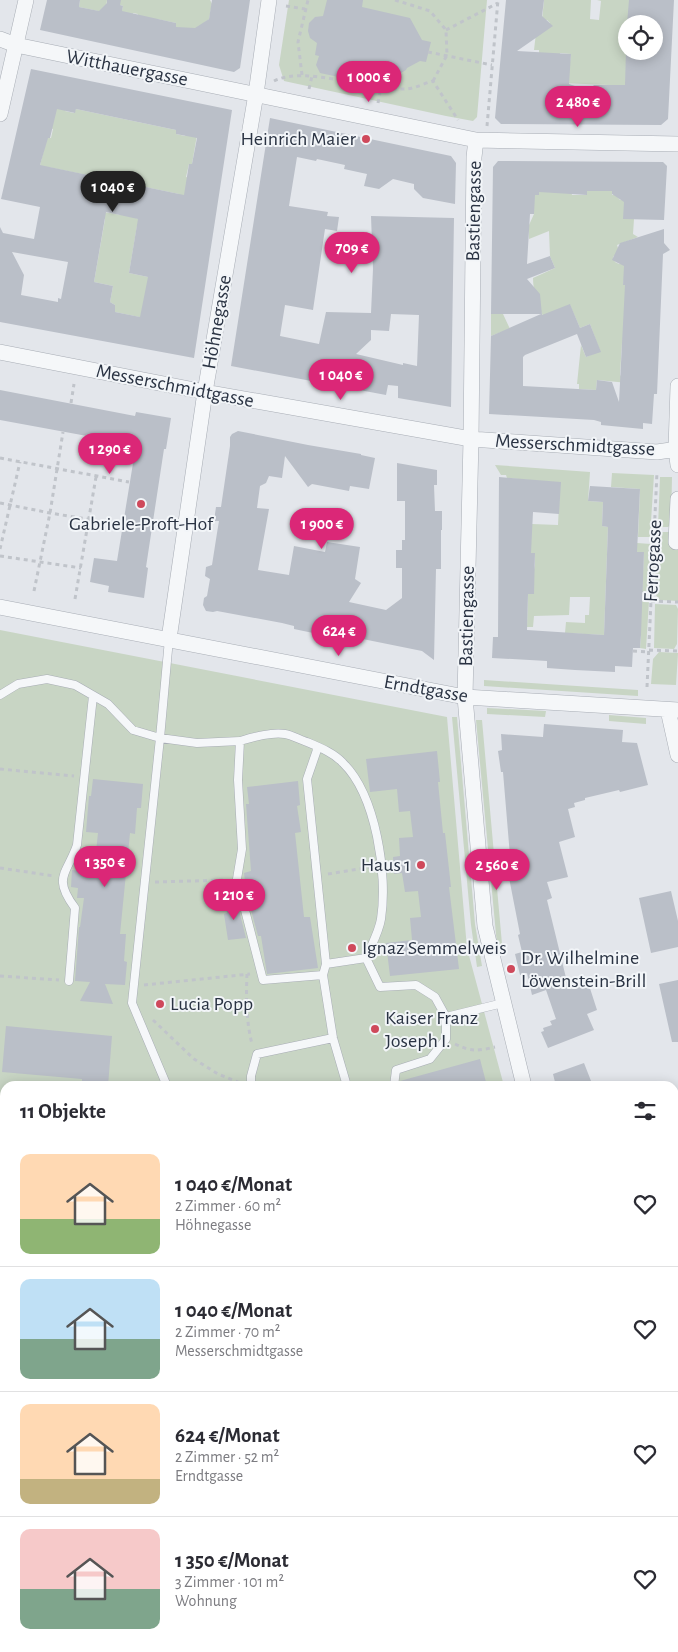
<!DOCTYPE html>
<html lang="de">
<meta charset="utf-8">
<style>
:root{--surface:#fff;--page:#f7f7f7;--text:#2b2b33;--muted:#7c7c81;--line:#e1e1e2;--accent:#db2777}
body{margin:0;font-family:"Alegreya Sans",sans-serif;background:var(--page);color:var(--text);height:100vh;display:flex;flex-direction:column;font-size:19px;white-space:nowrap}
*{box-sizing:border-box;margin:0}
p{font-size:16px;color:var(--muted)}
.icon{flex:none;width:28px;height:28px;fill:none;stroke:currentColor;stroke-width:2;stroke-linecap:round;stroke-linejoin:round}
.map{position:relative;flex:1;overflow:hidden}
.details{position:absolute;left:0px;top:1081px;width:679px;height:571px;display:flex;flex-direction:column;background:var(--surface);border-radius:15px 15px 0 0;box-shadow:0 2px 12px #0003}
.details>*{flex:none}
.tools{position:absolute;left:618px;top:15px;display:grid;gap:10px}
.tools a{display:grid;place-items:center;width:45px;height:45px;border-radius:50%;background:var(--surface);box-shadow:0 2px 12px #0003;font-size:25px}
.price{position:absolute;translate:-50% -42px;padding:0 11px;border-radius:18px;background:var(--accent);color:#fff;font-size:16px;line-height:32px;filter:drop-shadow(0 1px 2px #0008)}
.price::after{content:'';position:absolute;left:50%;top:30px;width:15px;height:11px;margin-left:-8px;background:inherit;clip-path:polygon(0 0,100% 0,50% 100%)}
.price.active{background:#222;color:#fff}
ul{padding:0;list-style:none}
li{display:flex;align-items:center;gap:15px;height:125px;padding:0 20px}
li+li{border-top:1px solid var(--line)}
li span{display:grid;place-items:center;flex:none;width:140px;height:100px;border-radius:10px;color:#555}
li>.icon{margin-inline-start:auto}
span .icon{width:60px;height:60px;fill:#fffc;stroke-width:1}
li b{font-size:21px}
h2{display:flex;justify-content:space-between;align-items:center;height:60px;padding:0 20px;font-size:21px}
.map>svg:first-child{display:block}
.green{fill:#c8d5c4;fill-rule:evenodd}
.building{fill:#babfc8;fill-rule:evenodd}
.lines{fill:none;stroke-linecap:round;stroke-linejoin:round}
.lane-casing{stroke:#a8adb5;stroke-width:9}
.street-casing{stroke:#a8adb5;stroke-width:16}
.secondary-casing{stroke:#a8adb5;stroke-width:24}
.path{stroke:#c0c4ca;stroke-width:3;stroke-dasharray:4 4;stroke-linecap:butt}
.lane{stroke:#f5f7f9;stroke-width:8}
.street{stroke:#f5f7f9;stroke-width:15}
.secondary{stroke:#fff;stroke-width:22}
.poi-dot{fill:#cf495b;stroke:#f2f5f8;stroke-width:2}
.labels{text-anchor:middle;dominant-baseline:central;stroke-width:4;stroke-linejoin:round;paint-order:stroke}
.street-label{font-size:20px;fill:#2a3343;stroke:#f2f5f8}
.poi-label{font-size:20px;fill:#2a3343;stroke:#f2f5f8;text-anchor:start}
</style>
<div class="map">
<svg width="678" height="1652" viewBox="0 0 678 1652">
<rect width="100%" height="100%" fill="#e3e6eb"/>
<path class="green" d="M80,0H107L106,9L117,15L79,7Z
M119,0H210L212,4L209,19L198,28H195L194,30H175L176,23L157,19H137L138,14L133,13L132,18L121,15L123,6L120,5Z
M289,0H487L477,117L473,121L446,116L284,81L279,65Z
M544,0H591L590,19L599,20L601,1L597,0H640L631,24H626V60L639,93L608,85L560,83L539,53V50H534L536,33L549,28L550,23L547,20H542ZM560,53L571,54L569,70L559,69Z
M55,104L66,107L65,111L74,113L76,109L176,130V134L185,136L187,133L197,135L192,164H189L186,177L190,178L186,204L179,194L48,167L38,173L47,138H51L53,129L49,128Z
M571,191L572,195H586L587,191H612V195H616L620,200L624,199L634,219L633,234L638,237L617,245L619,251L613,257L615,262L619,264L623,263L626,269L623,285H627L628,342L622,343L620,375L628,383L597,380L596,390L579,389V384H577L581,345L586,357L600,351L590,324L580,328L570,305L543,316C537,304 533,290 533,278L555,268L550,256L549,231L529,239V225L534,214V195H539V192Z
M92,210L121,215L122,212L166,231L137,226L129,273L148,277L149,319L115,312V305L110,302L113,286L94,282L105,219L90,216Z
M491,314H503L511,331L501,332L491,336Z
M495,465L590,472L588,501L603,502L602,526L608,527L604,635L565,633L566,622L585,623V615H589L590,597H570L569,615L534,616L533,627H527L528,594L535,565V554L529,553L532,524L558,525L560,483L507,478L506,475H501Z
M612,473L654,475L650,537H638L640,489L611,487Z
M660,477H672L671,524L668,527H658Z
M657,532H669L668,544H678V601L660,600L655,594Z
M637,543L651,544L648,593L642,592L644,552H637Z
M634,600L649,601L646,649L640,648L641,636Z
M655,604L676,605L678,609L677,644L674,649L654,648Z
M0,630L447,717L467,948L504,1086H5V1394L0,1392Z
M659,652L678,653L676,685L651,684L653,659Z
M484,680L638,690V696L484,686Z
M487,708L546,711L545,717L487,714Z
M609,715L646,718V724L609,721Z
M452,717H457L475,924L482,966L477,967L471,925Z
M476,720H482L502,944L497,945Z"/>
<path class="building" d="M47,0H80L79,7L99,11L107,3V0H121L120,5L123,6L122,11L176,23V27L195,28L209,19L212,0H250L240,68L234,72L40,30Z
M327,0H363L362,7L410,18L422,40L431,42L426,62L420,61L407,68L406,70L396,76L350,66L348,79L320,73L316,65L319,56L315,55L317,43L310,38L308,31L309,23L315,17L323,16Z
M506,0H544L542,16L553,26L517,51L571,54L569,84L575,86L576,88H591L594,85H625L626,51H654V24H627L629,0H674L668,119L661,125L501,124L495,118Z
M31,69L232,110L194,358L0,322V227L3,233L34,239L40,207L1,199ZM57,109L75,113L76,109L176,130V134L197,138L192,164H189L184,195L40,165L48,138H50ZM106,212L138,219L129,273L148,277L140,317L115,312V305L110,302L113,286L94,282ZM12,252L68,262L61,299L58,298V302L21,295L24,275Z
M270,118L451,156L456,163L455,204L423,198L414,189V184L393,179L379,189L364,186L367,174L344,169L345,165L317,159L316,161L297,157L289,206L328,212L327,216L339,217L337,231L325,229L313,310L285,305L280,336L319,344L326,312L371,313L373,269L371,216L454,218L451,407L398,398V386L388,385L386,395L231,366ZM391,314L419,315L417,366L403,363V365L356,354L371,340V330L389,331Z
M498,161L663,162L667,166L664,220L623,219L624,202L612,194V191H587V195L539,192V195H535L534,214H530L527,264L550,256L555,268L527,279L540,294L542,315L570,304L580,328L590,324L601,352L586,357L577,334L525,355L523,357V386L596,390L597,380L612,382L619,402L625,285H623L624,266L612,260L620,243L664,229V243L670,250L663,254L657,394H654L652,424L643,423V429L601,425V422L594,420L489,414L491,336L541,314H491L493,167Z
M0,390L135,416L136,412L171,418L166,449H164L146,567L148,568L144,598L108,592L109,586L90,582L94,558L117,561L136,445L0,420Z
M238,431L308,445L361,454V455L375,458L369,489L350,486L349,491L312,484L308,487L285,456L282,478L269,476L266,483L260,486L257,508L269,509L258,570L289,575L294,546L325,552L327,542L360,547L355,579L361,583L349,602L386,610L402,598V568H396V550H402V540H405V501H397V463L437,470V485H434L435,511H442V530H441V569H436L434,660L422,651L333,633L332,637L294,629V626L282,623L217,611L213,612L206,611L203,605L204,598L207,596L210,579L205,576L206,567L212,565L217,533L219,521H214L216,507H221L230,446V437L232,434Z
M499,477L561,482L559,514L533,512L531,553H535L534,594H528L527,630L604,635L608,527L602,526L603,502L588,501L590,486L640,489L637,552H644L641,635L640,648H633L632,667L615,666V672L575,670L547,668V661L492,658L493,637H498Z
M544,724L623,730L622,742L637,743L648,785L620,792L619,790L585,798V800L574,803L575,807L568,809L575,837L559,842L568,877L547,882L552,898L547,900L568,986L587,979L597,1010L587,1014L594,1030L548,1048L541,1032L544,1031L543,1028L552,1025L550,1021L556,1019L546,990L532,995L527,973L520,975L515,954L522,952L518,935L520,934L505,857L510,856L503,772H501L498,751L502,750L501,734L543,737Z
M437,751L440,782H438L443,833H445L451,887H449L459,969L390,976L386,943L412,940L410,918L421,917L418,891L405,892L402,873L394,874L393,857L400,856L399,838L413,837L410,811L399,812L397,789L370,792L366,759Z
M93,779L143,784L141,808H137L135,834L130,833L120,934H126L124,961L127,962L125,985L105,984L113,1004L80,1001L90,982L75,981L79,927H80L84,898H77L78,888L71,887L72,870L80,871L81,859L95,861L98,833L86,832L89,796H91Z
M298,781L300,805L297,806L301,832L295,833L304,917H310L318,968L267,974L261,936H258L246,891L244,873L251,871L246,804H249L247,787Z
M671,891L678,921V947L651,953L639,898Z
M236,898L246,938L228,940L224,914L227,913L225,899Z
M678,980V1042H672L659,984Z
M6,1026L112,1036L108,1086L82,1084V1079L2,1072Z
M480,1059L487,1086H400V1081Z
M584,1063L593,1086H556L553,1074Z"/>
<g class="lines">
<g class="lane-casing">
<path id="lane" d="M0,695L18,684L47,679L75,685L108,704L133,730L160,738L197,743L240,741
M318,747L307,779L326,964L323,975L333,1038L347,1086
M326,964L366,958
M323,975L263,980L237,879L242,849L238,780L240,741C254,737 271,732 285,734C292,735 300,740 307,742C319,747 334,753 343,763C376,795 388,875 381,919C379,932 371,946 366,958L380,987L416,985L435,997L446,1017V1039L430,1059L396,1070L394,1086
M69,981L75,908C52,877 67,874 77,845L93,696
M446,1017L503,1003
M167,1086L132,1003L160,738L169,639
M251,1086V1076L257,1054L333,1038"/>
</g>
<g class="street-casing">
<path id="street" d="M0,39L16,45L476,140L678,144
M0,114L26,0
M476,140L474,157L471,439L465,697L485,926L524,1086
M0,352L205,392L471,439L657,452L678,449
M678,386L676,449L678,465
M676,542L678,499
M0,607L465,697L678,710
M169,639L205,392L256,94L269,0
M668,710L678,755
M674,1609L678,1608
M104,1648L106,1652
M612,1648V1652
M80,1652L81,1648
M524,1652L534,1648"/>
</g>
<g class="secondary-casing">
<path id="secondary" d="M674,1295L678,1294
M0,1474H5"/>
</g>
<path class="path" d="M395,0L430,11L446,30L447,55L433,81
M286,6L305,9
M446,30L498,3
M428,52L492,65
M302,75L298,42L308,0
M274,81C305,65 369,91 407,89C416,88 425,83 433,81L458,120
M309,89L312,76
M378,103L381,87
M487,126L498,0
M71,403L74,384
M0,458L129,482
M0,503L50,513L123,525
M0,549L20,462
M0,556L81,568
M34,591L50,513L63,432
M75,599L96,477
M651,601L678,602
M649,650L678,651
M633,651L649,652
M647,687L657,472
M0,769L74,776
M0,868L54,876
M328,874L371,867
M155,882L227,880
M247,974C246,998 246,1020 252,1044
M0,976L59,980
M144,985L250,974
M153,1020L194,1059L218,1074L240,1083
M455,1044C472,1052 477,1051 495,1047"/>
<use href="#lane" class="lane"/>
<use href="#street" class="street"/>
<use href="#secondary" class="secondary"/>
</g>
<g class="poi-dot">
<circle cx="366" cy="139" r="5"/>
<circle cx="141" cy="504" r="5"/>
<circle cx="421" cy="865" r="5"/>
<circle cx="352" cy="948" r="5"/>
<circle cx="511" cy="969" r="5"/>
<circle cx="160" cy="1004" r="5"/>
<circle cx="375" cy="1029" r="5"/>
</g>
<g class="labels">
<g class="street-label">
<text transform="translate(127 68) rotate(11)">Witthauergasse</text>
<text transform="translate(474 211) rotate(-89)">Bastiengasse</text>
<text transform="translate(217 322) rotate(-80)">Höhnegasse</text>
<text transform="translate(175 386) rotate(11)">Messerschmidtgasse</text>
<text transform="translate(575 445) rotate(3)">Messerschmidtgasse</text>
<text transform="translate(653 561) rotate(-87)">Ferrogasse</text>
<text transform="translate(467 616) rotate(-89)">Bastiengasse</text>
<text transform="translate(426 689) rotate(10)">Erndtgasse</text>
</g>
<g class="poi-label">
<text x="356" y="139" text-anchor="end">Heinrich Maier</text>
<text x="141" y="524" text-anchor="middle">Gabriele-Proft-Hof</text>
<text x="411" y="865" text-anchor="end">Haus 1</text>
<text x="362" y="948">Ignaz Semmelweis</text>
<text x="521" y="958">Dr. Wilhelmine<tspan x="521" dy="23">Löwenstein-Brill</tspan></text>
<text x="170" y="1004">Lucia Popp</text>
<text x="385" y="1018">Kaiser Franz<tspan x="385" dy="23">Joseph I.</tspan></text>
</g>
</g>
</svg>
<div class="tools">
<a><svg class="icon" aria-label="locate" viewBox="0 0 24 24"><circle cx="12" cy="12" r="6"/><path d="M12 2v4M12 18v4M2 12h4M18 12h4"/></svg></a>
</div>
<b class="price" style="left:369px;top:103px">1 000 €</b>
<b class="price" style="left:578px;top:128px">2 480 €</b>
<b class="price active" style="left:113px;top:213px">1 040 €</b>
<b class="price" style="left:352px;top:274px">709 €</b>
<b class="price" style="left:341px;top:401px">1 040 €</b>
<b class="price" style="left:110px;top:475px">1 290 €</b>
<b class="price" style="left:322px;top:550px">1 900 €</b>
<b class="price" style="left:339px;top:657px">624 €</b>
<b class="price" style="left:105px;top:888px">1 350 €</b>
<b class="price" style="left:497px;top:891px">2 560 €</b>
<b class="price" style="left:234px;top:921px">1 210 €</b>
<section class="details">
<h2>11 Objekte<svg class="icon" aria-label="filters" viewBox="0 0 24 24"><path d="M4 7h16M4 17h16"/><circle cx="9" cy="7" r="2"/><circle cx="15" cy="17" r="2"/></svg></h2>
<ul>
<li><span style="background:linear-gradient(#ffd9b3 65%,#8fb573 0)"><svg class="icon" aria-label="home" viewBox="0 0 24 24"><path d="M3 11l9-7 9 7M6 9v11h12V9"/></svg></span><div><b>1 040 €/Monat</b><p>2 Zimmer · 60 m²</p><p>Höhnegasse</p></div><svg class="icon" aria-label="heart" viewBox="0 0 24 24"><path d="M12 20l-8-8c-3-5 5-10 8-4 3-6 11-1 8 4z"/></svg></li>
<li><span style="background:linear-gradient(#bfe0f5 60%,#7fa58c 0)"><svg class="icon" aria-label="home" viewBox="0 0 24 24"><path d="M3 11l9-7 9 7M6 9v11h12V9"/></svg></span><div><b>1 040 €/Monat</b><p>2 Zimmer · 70 m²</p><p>Messerschmidtgasse</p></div><svg class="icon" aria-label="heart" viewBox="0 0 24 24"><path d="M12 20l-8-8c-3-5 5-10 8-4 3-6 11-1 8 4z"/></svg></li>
<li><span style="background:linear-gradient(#ffd9b3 75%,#c2b280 0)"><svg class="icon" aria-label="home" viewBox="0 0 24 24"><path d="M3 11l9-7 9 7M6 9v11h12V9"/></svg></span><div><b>624 €/Monat</b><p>2 Zimmer · 52 m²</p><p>Erndtgasse</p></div><svg class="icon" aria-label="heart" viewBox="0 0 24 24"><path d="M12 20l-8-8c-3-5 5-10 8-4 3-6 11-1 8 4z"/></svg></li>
<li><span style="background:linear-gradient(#f6c9c9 60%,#7fa58c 0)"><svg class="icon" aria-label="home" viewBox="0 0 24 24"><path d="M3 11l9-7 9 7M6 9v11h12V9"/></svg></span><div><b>1 350 €/Monat</b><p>3 Zimmer · 101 m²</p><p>Wohnung</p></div><svg class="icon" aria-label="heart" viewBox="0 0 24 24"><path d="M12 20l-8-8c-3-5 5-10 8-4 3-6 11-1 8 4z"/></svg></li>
</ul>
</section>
</div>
